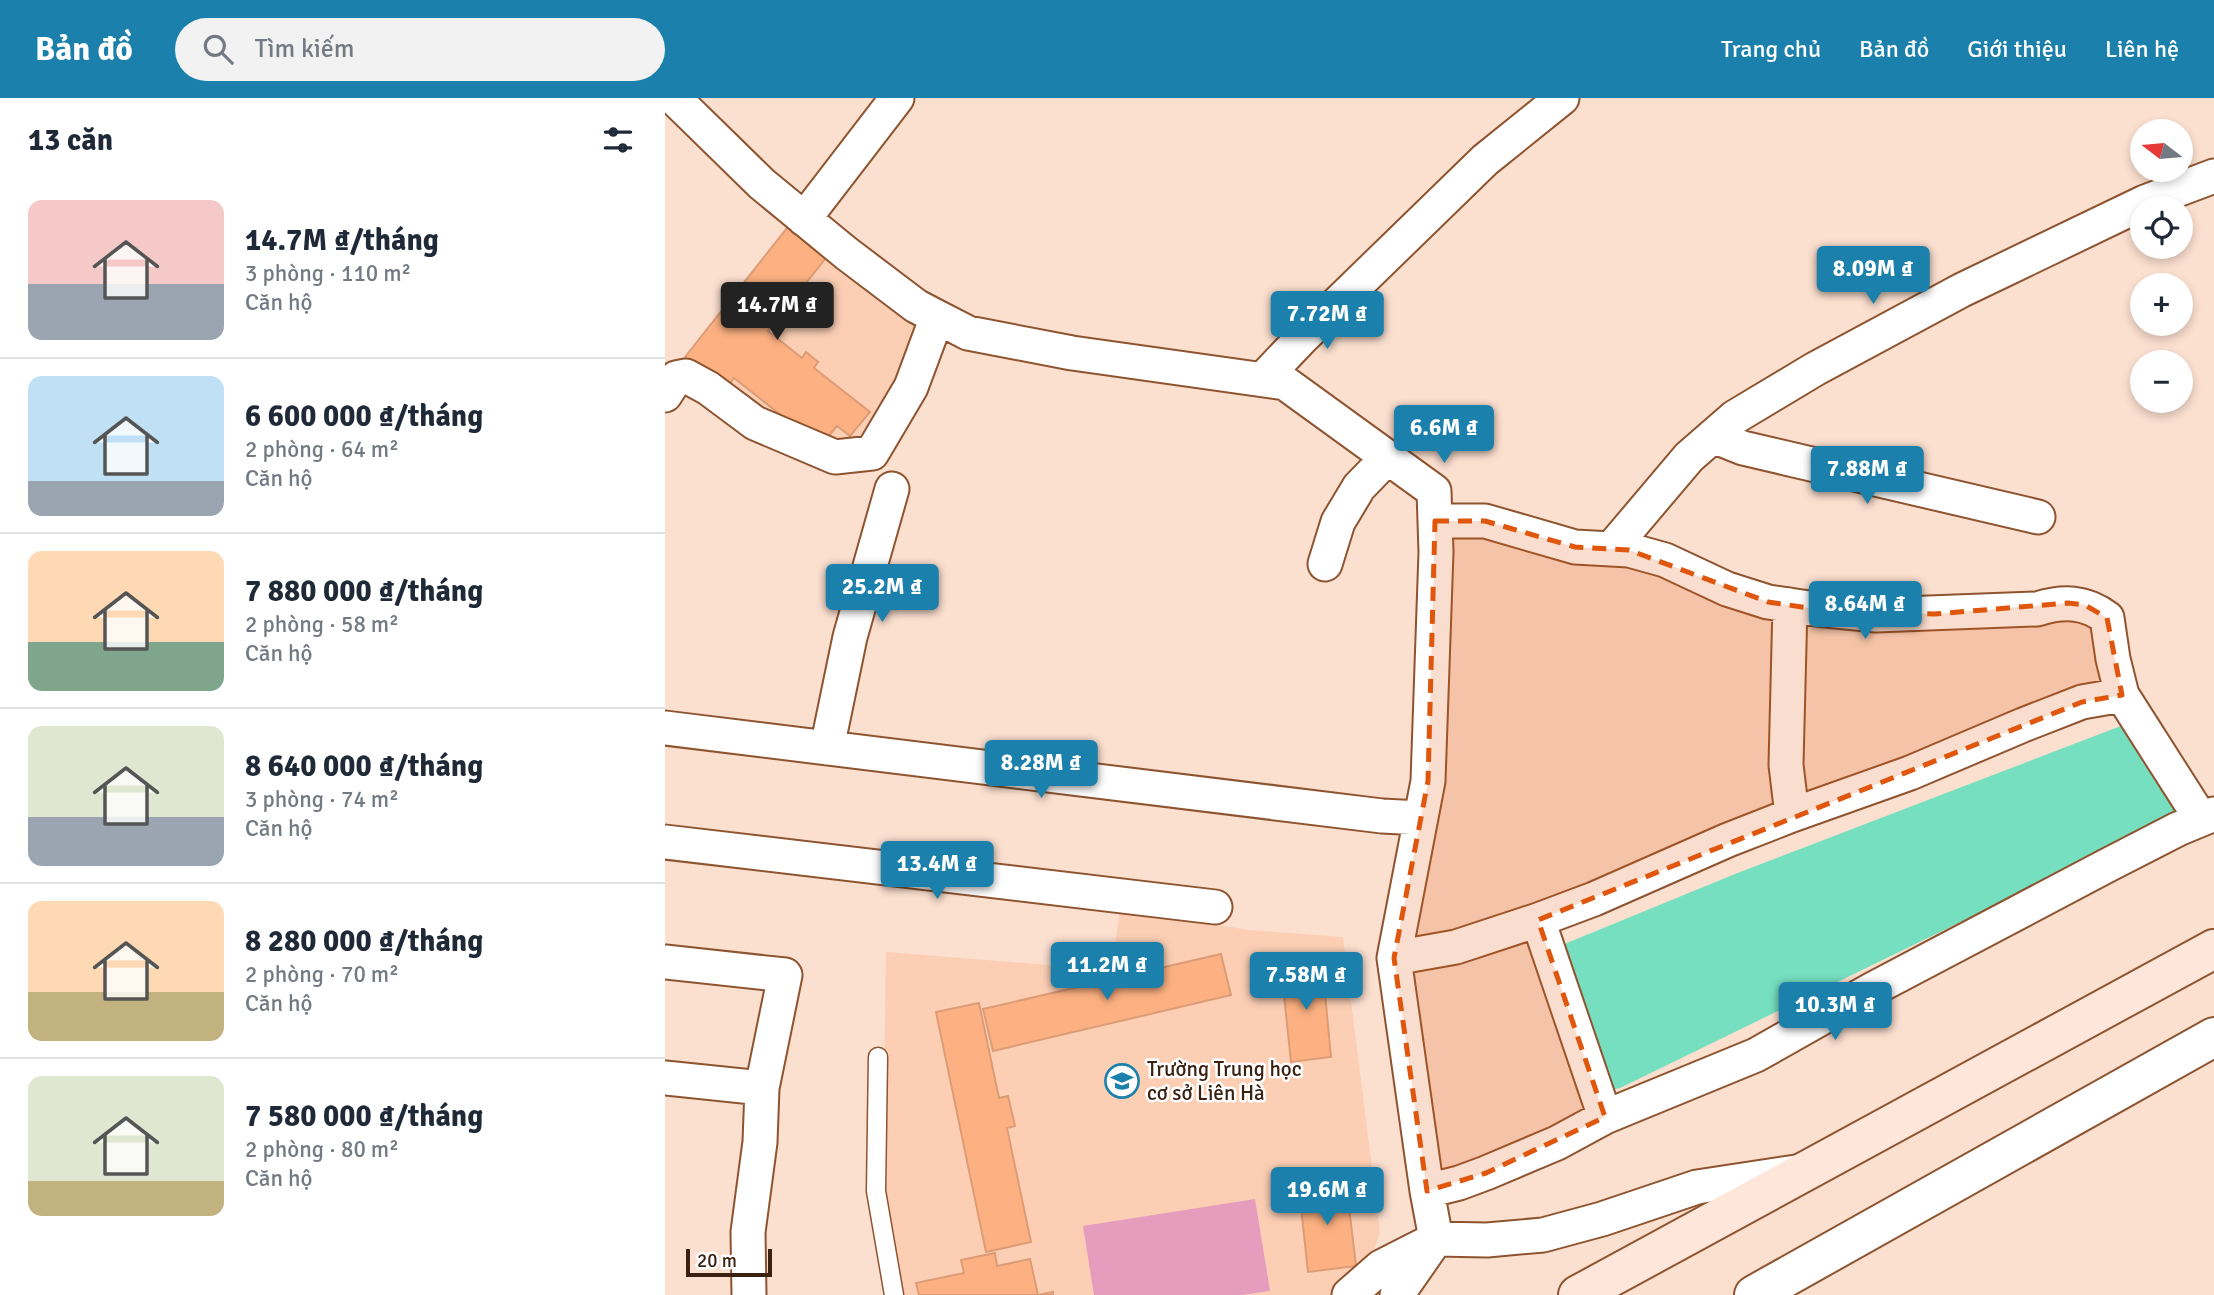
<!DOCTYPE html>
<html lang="vi">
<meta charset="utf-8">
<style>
:root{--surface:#fff;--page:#f2f2f3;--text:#1f2937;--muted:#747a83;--line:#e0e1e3;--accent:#1b80ab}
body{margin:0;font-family:Signika,sans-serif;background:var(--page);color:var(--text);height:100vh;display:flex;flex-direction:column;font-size:26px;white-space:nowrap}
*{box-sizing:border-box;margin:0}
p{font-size:23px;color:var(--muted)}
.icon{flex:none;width:38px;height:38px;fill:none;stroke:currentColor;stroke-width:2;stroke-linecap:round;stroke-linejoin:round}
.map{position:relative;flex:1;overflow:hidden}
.drawer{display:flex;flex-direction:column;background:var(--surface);width:665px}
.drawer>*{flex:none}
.needle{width:46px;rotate:286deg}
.tools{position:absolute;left:1465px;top:21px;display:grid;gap:14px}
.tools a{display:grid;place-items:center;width:63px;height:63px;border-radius:50%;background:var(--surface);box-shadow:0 4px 10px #0003;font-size:35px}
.scale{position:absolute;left:21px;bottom:18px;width:86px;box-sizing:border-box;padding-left:7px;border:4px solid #3a2112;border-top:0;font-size:19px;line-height:24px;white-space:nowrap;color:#3a2112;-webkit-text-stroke:5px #fff;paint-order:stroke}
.price{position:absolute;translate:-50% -60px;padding:0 16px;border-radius:7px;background:var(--accent);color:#fff;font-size:23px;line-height:46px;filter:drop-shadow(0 2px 4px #0008)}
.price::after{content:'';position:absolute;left:50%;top:42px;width:21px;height:16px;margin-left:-10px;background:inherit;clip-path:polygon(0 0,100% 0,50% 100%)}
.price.current{background:#222;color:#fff}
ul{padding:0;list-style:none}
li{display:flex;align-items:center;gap:21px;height:175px;padding:0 28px}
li+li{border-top:2px solid var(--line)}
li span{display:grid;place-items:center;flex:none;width:196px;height:140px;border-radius:14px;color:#555}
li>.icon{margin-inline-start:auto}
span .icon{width:84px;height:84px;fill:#fffc;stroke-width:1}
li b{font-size:30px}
h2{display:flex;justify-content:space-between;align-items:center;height:84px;padding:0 28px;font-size:30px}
header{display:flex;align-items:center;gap:42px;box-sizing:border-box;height:98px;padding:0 35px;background:var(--accent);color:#fff}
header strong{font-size:33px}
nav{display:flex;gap:38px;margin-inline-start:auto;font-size:24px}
.search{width:490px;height:63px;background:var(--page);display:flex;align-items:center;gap:18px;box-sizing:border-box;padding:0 24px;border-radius:38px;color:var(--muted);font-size:26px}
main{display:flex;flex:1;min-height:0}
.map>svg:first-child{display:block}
.built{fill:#fccfb5}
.green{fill:#e69cbc}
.water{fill:#76dfc0}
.building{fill:#fdb182;stroke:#dc9c75;stroke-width:2}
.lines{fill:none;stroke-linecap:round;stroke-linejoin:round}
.service-casing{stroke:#8e542f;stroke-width:21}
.minor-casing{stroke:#8e542f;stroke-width:37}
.tertiary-casing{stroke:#8e542f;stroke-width:42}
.secondary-casing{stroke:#8e542f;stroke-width:42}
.service{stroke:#fff;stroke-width:18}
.minor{stroke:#fff;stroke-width:33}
.tertiary{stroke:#fff;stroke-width:38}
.secondary{stroke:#fee7da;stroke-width:38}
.marked{fill:#df560c;fill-opacity:0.2;stroke:#df560c;stroke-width:5;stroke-dasharray:14 9;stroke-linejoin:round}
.labels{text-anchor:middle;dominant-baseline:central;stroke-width:5;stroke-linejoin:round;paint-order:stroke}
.poi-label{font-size:21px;fill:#3a2112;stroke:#fff;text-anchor:start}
</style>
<header>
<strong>Bản đồ</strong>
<div class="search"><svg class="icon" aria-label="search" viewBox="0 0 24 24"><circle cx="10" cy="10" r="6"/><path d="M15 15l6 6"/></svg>Tìm kiếm</div>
<nav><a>Trang chủ</a><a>Bản đồ</a><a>Giới thiệu</a><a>Liên hệ</a></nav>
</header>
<main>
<section class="drawer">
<h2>13 căn<svg class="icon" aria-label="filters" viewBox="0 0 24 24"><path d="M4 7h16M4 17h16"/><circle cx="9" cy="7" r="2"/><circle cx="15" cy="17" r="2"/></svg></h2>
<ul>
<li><span style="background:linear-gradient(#f6c9c9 60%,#9aa5b1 0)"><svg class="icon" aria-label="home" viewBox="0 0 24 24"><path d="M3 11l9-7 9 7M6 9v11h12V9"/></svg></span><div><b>14.7M ₫/tháng</b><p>3 phòng · 110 m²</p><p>Căn hộ</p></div></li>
<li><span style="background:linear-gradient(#bfe0f5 75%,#9aa5b1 0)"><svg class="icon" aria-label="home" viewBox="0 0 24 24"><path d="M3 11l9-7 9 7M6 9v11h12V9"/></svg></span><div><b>6 600 000 ₫/tháng</b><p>2 phòng · 64 m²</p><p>Căn hộ</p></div></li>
<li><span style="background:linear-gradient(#ffd9b3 65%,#7fa58c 0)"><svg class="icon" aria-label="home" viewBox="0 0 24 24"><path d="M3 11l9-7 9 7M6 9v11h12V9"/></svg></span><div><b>7 880 000 ₫/tháng</b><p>2 phòng · 58 m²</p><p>Căn hộ</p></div></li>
<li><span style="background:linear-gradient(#dfe7d0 65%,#9aa5b1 0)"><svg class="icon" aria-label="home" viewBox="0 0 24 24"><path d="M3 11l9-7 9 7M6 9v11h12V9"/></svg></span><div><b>8 640 000 ₫/tháng</b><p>3 phòng · 74 m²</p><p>Căn hộ</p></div></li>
<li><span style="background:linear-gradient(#ffd9b3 65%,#c2b280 0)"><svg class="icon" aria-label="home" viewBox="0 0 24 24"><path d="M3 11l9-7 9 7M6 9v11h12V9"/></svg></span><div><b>8 280 000 ₫/tháng</b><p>2 phòng · 70 m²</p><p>Căn hộ</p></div></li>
<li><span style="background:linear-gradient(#dfe7d0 75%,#c2b280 0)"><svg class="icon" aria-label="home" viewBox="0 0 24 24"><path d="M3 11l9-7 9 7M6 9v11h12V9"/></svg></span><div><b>7 580 000 ₫/tháng</b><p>2 phòng · 80 m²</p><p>Căn hộ</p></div></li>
</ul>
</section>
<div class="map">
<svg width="1549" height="1197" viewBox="0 0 1549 1197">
<rect width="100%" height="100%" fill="#fbdfcf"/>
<path class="built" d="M130,120L263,230L205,350L155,348L61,291Z
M455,810L583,832L678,839L715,1134L705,1164L673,1197H239L217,1094L221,854L447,872Z"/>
<path class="green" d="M590,1101L605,1193L577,1197H429L418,1128Z"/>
<path class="water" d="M1461,626L1514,720L1435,756L955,990L946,992L897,847L1070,776Z"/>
<path class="building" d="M130,120L168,151L103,233L137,260L141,254L153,264L149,270L205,314L185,338L172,328L158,345L145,340L69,280L61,291L20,259Z
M556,856L566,897L328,953L318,911Z
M657,864L666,959L626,964L616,868Z
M314,905L334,1000L343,998L350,1028L342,1030L366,1144L321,1154L271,914Z
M681,1084L691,1168L643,1174L634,1090Z
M330,1155L332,1168L365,1161L373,1197L388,1194V1197H254L251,1185L299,1175L296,1162Z"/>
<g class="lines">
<g class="service-casing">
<path id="service" d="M213,959L211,1093L229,1197"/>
</g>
<g class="minor-casing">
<path id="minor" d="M9,0L97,86L181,155L251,208L272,219L303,235L407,255L620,285L769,393L771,454L763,683L729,860L762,1093L771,1141L732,1197
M139,121L232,0
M598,281L637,240L820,62L897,0
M0,297L11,280L21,278L43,290L90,325L170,359L207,355L246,289L272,219
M1048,338L1078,350L1373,419
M770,423H820L910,449L964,452L1000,462L1062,491L1103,504L1151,511L1211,517L1372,511C1398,503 1420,503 1442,520L1448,561L1457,597L1536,721
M947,450L1024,359L1070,319L1150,271L1297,192L1480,104L1549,78
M660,466L673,424L694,389L723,359
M1125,507L1121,667L1127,717
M0,630L717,718L756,720
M162,650L185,539L227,391
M0,744L550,809
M873,822L940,1019
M729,860L791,849L873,822L929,801L1063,742L1127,717L1245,675L1358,627L1417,604L1457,597
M0,864L120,877L97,990L95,1044L83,1134L84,1197
M0,980L97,990
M762,1093L794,1085L821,1075L892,1045L940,1019L1091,957L1206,892L1443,767L1513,731L1549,716
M684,1197L716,1169L771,1141L822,1142L878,1137L937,1121L1032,1089L1131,1074"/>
</g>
<g class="tertiary-casing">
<path id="tertiary" d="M1089,1197L1549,939"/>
</g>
<g class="secondary-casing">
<path id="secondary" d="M913,1197L1549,851"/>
</g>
<use href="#service" class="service"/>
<use href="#minor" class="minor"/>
<use href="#tertiary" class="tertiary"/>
<use href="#secondary" class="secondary"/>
</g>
<path class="marked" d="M770,423H820L910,449L964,452L1103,504L1151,511L1269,516L1403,505L1420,507L1442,520L1457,597L1417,604L873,822L940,1019L821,1075L762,1093L729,860L763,683Z"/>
<defs>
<g id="school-ring" transform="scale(1.75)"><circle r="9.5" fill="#fff" stroke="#1b80ab" stroke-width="1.5"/><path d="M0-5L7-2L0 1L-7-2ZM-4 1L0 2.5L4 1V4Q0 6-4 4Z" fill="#1b80ab"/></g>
</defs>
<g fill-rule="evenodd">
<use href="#school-ring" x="457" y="983"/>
</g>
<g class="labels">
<g class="poi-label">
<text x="482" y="971">Trường Trung học<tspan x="482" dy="24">cơ sở Liên Hà</tspan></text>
</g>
</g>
</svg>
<div class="tools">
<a><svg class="needle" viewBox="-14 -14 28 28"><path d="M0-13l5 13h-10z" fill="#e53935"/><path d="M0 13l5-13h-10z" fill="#747a83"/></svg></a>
<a><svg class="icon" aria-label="locate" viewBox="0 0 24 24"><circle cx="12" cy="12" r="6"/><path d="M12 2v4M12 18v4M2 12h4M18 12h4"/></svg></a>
<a>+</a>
<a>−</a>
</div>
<div class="scale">20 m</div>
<b class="price" style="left:1208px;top:208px">8.09M ₫</b>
<b class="price current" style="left:112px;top:244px">14.7M ₫</b>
<b class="price" style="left:662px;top:253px">7.72M ₫</b>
<b class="price" style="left:779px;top:367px">6.6M ₫</b>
<b class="price" style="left:1202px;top:408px">7.88M ₫</b>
<b class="price" style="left:217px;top:526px">25.2M ₫</b>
<b class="price" style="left:1200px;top:543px">8.64M ₫</b>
<b class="price" style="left:376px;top:702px">8.28M ₫</b>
<b class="price" style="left:272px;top:803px">13.4M ₫</b>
<b class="price" style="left:442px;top:904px">11.2M ₫</b>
<b class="price" style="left:641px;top:914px">7.58M ₫</b>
<b class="price" style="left:1170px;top:944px">10.3M ₫</b>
<b class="price" style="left:662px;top:1129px">19.6M ₫</b>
</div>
</main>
